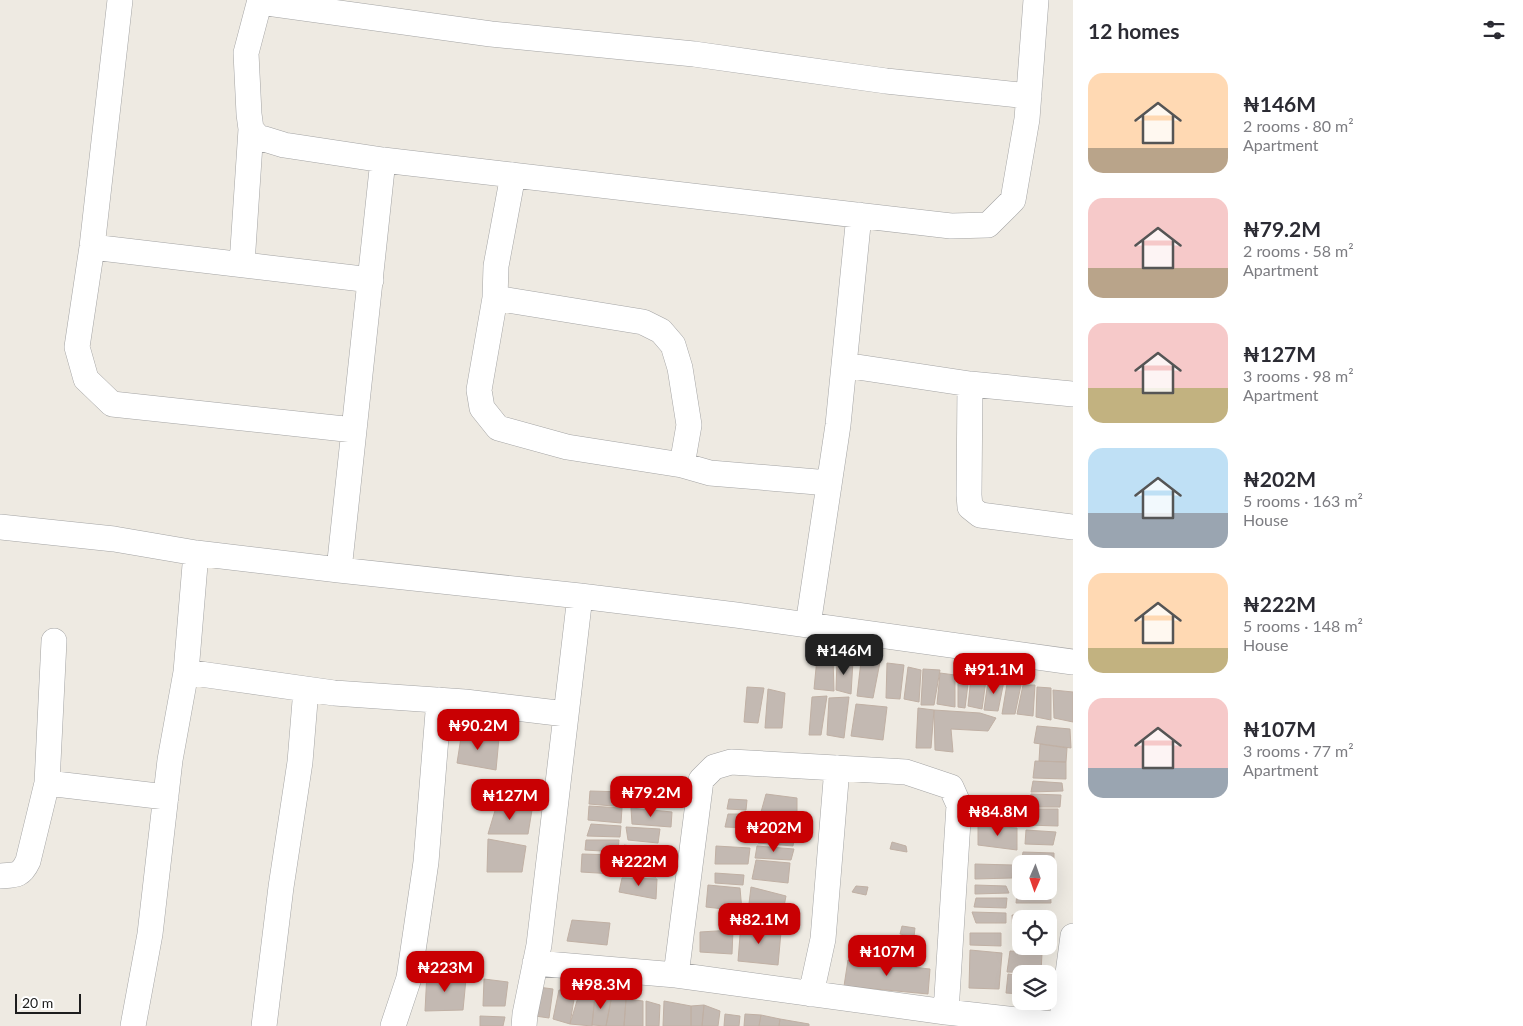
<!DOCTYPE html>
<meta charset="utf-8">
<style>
:root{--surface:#fff;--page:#f7f7f7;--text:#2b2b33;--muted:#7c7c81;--accent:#c90003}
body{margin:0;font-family:Lato,sans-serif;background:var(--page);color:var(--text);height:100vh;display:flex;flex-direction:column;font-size:19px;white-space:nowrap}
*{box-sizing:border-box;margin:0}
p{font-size:16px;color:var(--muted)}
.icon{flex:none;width:28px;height:28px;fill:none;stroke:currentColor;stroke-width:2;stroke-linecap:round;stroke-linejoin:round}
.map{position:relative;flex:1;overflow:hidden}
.details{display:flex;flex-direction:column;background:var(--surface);width:450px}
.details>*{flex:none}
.needle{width:32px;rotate:182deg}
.buttons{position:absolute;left:1012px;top:855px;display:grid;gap:10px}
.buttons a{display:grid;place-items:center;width:45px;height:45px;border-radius:10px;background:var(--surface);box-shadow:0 5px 20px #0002;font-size:25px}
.scale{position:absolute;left:15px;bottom:12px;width:66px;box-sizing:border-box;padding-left:5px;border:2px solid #1d1d1d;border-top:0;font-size:14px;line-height:18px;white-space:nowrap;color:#1d1d1d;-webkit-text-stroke:4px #fff;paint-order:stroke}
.price{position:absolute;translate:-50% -42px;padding:0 11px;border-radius:10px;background:var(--accent);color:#fff;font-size:16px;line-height:32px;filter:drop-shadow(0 1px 2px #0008)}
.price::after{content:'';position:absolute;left:50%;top:30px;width:15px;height:11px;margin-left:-8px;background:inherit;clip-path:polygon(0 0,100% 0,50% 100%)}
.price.selected{background:#222;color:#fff}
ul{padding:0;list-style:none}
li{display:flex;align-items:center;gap:15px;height:125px;padding:0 15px}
li span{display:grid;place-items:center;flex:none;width:140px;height:100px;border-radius:15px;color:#555}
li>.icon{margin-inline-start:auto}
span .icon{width:60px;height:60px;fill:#fffc;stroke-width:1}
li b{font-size:21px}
h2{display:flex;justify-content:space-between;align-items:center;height:60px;padding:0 15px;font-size:21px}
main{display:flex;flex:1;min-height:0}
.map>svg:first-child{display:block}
.building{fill:#c3b9b2;stroke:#c0b0a4}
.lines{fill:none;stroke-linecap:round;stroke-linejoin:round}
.street-casing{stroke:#a4a4a4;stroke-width:26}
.street{stroke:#fff;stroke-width:25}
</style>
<main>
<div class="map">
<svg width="1073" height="1026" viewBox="0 0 1073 1026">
<rect width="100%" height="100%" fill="#eeeae2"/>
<path class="building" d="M833,657L834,691L814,689L817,658Z
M837,660L853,661L851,694L836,690Z
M861,661L880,662L873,698L857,696Z
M887,663L904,665L900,699L886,698Z
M908,667L921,670L919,702L904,699Z
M923,669L940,670L934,705H921Z
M940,673L955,675V707L937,704Z
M958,675L969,676L965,708L958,707Z
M971,677L986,680L982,709L968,706Z
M988,681H1004L998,711L984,710Z
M1007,684L1021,685L1015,714H1002Z
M1023,685H1035L1033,716L1017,714Z
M747,687L764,688L758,723L744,722Z
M1037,687L1051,688V720L1036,717Z
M768,689L785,693L782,728H765Z
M1053,690L1073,692V722L1054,718Z
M827,696L821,735H809L812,697Z
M849,697L844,738L827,735L829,698Z
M856,704L887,707L883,740L851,736Z
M918,708L934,710L931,748H916Z
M934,710L980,713L996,718L988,731L951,729L953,752L935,750Z
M1037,726L1070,729L1071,748L1034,743Z
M462,731L499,738L496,770L457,763Z
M1040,744L1067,748L1066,762L1039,761Z
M1035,761L1066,762V779L1033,778Z
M1033,781L1062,783L1063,791L1031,792Z
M590,791L626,792L625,807L589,804Z
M766,794L797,798V816L761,812Z
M1031,794L1061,795L1060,807H1028Z
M729,799L747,800L746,810L727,809Z
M497,804L532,810L528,834H488Z
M589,806L622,808L621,823L588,820Z
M631,808L672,812L671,827L632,824Z
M1028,809H1058V826L1026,825Z
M764,813L766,816L797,821L793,846L758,843L760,816Z
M728,814H749V828L725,827Z
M591,824L621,826L620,837L587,836Z
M978,825L1017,828V850L978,845Z
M626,827L660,829L658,843L628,840Z
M1026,830L1056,832L1053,845L1025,844Z
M488,839L526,846L522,872H487Z
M586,840H619L618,852L585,850Z
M892,842L906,846L907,852L890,849Z
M624,845L658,850L656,877L622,875Z
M716,846L750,848L748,864H715Z
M757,846L794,849L791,860L755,858Z
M1023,852L1054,853V867L1049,866V864H1021Z
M582,854L616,855L614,874L581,872Z
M756,860L790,863L788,883L752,879Z
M975,864L1013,865L1012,878L975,879Z
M715,873L744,875L743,885L715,883Z
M622,878L657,879L656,899L619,892Z
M1018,884H1021V891H1049L1050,885L1051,903H1016Z
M708,885L740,888L742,911L706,907Z
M975,885L1006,886L1009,893L975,894Z
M856,886L868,887L866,895L852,892Z
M751,887L786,896L782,917L748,912Z
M976,898H1007L1006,908L974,907Z
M972,912L1006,913V923H976Z
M1012,915H1044V919H1021V935L1013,934Z
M572,920L610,923L607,945L567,941Z
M741,923L781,932L778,965L738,961Z
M902,926L915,928L914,937L900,934Z
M733,930L732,954L700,952V932Z
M970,933H1001V946L970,945Z
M970,950L1002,953L999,989L969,988Z
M1010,951L1042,953L1041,973L1007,972Z
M848,960L930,969L928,994L844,986Z
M427,972L466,979L463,1010L425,1011Z
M1008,974L1021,976V994L1006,993Z
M484,979L508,982L505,1006H483Z
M538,987L553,989L549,1018L535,1016Z
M559,990L575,993L570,1024L553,1019Z
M579,994L595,996L592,1026L570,1024Z
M612,995L626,999L624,1026H606Z
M612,995L606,1026L592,1025L595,996Z
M626,999L643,1001V1026H624Z
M646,1001L660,1005L659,1026H646Z
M664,1001L691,1006V1026H663Z
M704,1005L720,1011L718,1026H702Z
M704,1005L702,1026H691V1006Z
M725,1014L740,1016L739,1026H724Z
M745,1014L761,1015L759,1026H744Z
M761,1015L780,1019L779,1026H759Z
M480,1016L505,1017L503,1026H480Z
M780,1019L809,1024V1026H779Z"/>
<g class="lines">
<g class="street-casing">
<path id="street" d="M120,0L92,247L77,347L86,379L112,404L354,430
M260,0L246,53L249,114L251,129L258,137L284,145L383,160L951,226L988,225L1013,200L1027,119L1036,0
M260,2L491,34L694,54L886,81L1029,96
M513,175L496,266L495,298L643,322L661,331L673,345L680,368L689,425L682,465L710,473L829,483
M92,247L371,280
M242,264L251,129
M495,298L479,390L482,408L498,428L567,447L682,465
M844,365L970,384L1073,394
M970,384L969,495L970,507L980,515L1073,527
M0,527L114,539L196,553L339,570L580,596L736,615L1073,662
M339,570L383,160
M808,625L838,425L859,215
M186,672L334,693L465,702L566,714
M47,783L166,797
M0,876C16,875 21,876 28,861L47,783L54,641
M535,963L676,975L946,1012L1061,1025
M676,975L701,780L714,767L731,762L906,772L951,787L959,805L946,1012
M811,994L823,939L837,768
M133,1026L150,934L170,760L186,672L196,553
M264,1026L281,887L300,762L306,689
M393,1026L409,978L426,862L439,700
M524,1026L525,1014L539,945L580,596
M1061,1026L1073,936"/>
</g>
<use href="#street" class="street"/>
</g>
</svg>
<div class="buttons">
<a><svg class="needle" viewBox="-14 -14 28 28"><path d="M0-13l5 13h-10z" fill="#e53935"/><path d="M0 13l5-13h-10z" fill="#7c7c81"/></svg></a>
<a><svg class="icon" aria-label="locate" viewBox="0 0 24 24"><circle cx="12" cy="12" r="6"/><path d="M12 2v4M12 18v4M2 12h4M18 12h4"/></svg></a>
<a><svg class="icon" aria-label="layers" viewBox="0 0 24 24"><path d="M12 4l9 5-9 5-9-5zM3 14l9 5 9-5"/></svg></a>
</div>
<div class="scale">20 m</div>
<b class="price selected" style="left:844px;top:676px">₦146M</b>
<b class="price" style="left:994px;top:695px">₦91.1M</b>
<b class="price" style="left:478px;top:751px">₦90.2M</b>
<b class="price" style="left:651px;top:818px">₦79.2M</b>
<b class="price" style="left:510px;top:821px">₦127M</b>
<b class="price" style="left:998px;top:837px">₦84.8M</b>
<b class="price" style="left:774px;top:853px">₦202M</b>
<b class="price" style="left:639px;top:887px">₦222M</b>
<b class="price" style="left:759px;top:945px">₦82.1M</b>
<b class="price" style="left:887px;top:977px">₦107M</b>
<b class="price" style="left:445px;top:993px">₦223M</b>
<b class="price" style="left:601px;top:1010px">₦98.3M</b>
</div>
<section class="details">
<h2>12 homes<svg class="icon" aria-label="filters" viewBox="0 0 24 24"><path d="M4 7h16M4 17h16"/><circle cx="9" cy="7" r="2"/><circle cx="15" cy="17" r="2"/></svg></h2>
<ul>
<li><span style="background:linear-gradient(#ffd9b3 75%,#b9a48a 0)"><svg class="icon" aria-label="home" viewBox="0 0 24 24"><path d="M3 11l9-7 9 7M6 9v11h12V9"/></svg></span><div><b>₦146M</b><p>2 rooms · 80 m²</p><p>Apartment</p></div></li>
<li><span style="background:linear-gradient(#f6c9c9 70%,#b9a48a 0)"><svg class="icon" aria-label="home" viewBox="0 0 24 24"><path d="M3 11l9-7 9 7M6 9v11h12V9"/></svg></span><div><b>₦79.2M</b><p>2 rooms · 58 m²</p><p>Apartment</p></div></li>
<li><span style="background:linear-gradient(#f6c9c9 65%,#c2b280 0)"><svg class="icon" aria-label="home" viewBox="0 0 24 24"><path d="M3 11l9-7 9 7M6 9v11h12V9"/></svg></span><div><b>₦127M</b><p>3 rooms · 98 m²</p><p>Apartment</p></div></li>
<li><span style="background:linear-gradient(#bfe0f5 65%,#9aa5b1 0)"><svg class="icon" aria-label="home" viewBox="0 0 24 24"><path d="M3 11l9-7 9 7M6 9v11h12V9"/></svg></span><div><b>₦202M</b><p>5 rooms · 163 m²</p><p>House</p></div></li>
<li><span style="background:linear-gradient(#ffd9b3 75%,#c2b280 0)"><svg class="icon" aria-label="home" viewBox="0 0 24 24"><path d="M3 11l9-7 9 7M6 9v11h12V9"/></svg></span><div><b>₦222M</b><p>5 rooms · 148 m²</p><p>House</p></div></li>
<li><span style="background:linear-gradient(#f6c9c9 70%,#9aa5b1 0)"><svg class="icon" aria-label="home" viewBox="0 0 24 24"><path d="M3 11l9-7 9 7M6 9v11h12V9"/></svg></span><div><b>₦107M</b><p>3 rooms · 77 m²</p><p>Apartment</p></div></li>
</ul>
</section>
</main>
